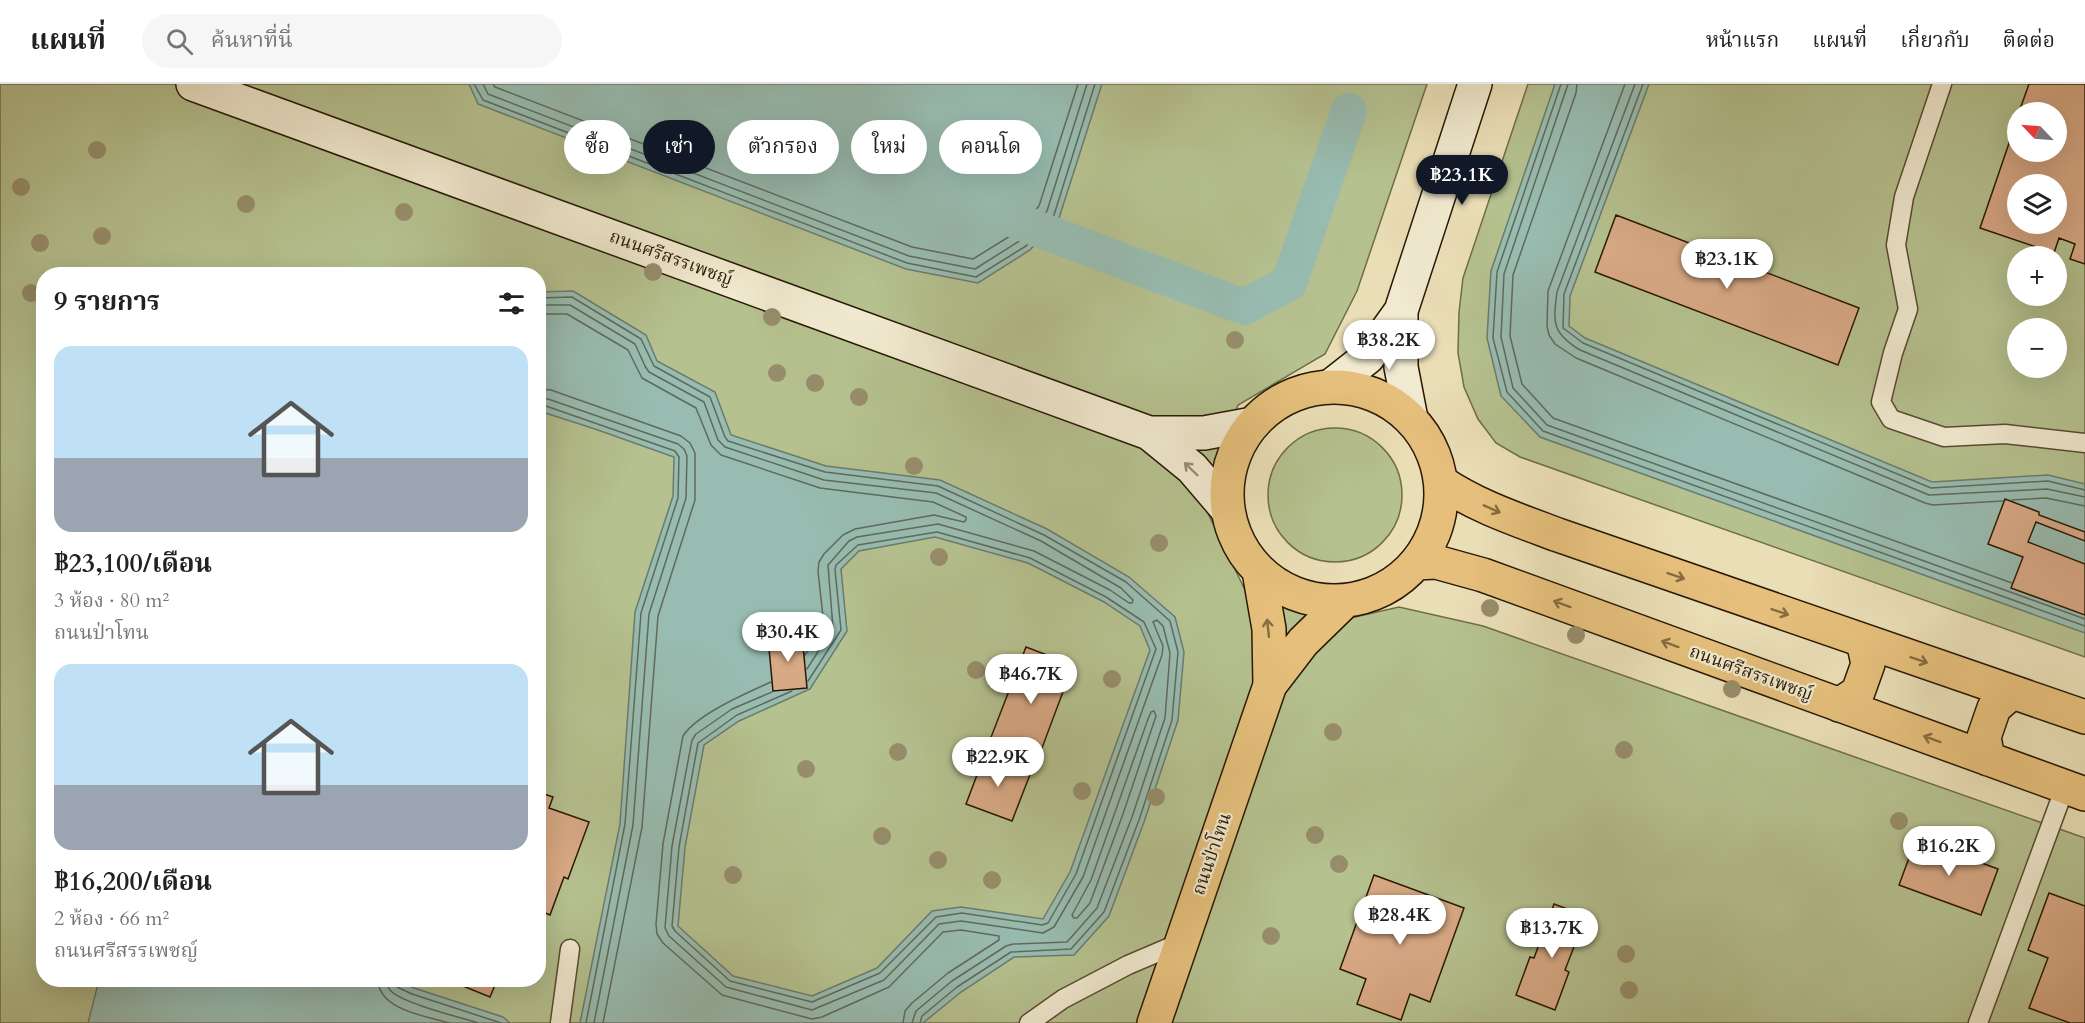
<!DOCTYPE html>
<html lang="th">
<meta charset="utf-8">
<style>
:root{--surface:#fff;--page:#f6f6f6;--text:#222;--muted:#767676;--line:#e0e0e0;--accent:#111827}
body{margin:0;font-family:Cardo,"Noto Serif Thai",serif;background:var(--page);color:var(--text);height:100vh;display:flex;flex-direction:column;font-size:22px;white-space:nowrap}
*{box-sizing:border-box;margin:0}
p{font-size:20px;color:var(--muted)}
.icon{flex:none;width:33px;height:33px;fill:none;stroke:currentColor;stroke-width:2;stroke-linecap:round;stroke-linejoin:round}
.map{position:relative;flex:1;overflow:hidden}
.drawer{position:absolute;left:36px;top:183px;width:510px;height:720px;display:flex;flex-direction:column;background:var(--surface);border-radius:24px;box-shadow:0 6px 24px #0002}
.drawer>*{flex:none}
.banner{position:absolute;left:564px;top:36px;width:570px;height:54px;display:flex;gap:12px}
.needle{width:39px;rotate:295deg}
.fabs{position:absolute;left:2007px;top:18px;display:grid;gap:12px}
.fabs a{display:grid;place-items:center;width:60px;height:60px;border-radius:50%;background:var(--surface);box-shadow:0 6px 24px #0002;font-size:30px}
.price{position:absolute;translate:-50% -51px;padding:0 14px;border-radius:21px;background:#fff;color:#222;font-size:20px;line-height:39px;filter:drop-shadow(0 2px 3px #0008)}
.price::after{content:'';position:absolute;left:50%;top:36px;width:18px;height:14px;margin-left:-9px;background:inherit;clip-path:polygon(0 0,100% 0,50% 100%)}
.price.on{background:var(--accent);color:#fff}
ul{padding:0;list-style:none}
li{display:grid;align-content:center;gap:12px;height:318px;padding:0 18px}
li span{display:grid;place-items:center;height:186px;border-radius:18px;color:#555}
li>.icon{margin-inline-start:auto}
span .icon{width:108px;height:108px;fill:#fffc;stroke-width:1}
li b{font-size:26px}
h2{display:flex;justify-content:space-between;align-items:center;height:72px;padding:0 18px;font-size:26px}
.pill{padding:0 21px;border-radius:27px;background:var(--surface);box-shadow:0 6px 24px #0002;font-size:21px;line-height:54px}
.pill.on{background:var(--accent);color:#fff}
header{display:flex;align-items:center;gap:36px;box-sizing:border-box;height:84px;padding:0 30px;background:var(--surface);border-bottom:2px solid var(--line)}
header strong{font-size:28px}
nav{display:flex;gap:33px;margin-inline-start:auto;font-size:21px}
.search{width:420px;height:54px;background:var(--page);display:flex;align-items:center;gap:15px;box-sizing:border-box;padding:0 21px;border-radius:33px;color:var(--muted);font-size:22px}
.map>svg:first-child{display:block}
.green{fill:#b5c18f;stroke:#6f6d4a;stroke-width:1.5;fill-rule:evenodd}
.water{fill:#98bcb1;stroke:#6c7b6c;stroke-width:1.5;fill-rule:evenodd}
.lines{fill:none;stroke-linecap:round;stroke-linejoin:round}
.shore{stroke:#606a5a;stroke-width:1.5}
.canal{stroke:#98bcb1;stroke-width:36}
.building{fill:#d8a985;stroke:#291904;stroke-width:1.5;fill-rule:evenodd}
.lane-casing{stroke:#594a30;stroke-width:21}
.secondary-casing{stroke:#291904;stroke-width:36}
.primary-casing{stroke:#291904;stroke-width:36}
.lane{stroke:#f1ead0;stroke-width:18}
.secondary{stroke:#f1ead0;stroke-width:33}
.primary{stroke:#e5bf7b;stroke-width:33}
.tree{fill:#978d6b}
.oneway{stroke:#978c74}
.oneway2{stroke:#876c40}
.labels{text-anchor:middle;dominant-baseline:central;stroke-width:4.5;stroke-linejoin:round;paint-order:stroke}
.street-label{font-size:18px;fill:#291904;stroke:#f1ead0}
</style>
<header>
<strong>แผนที่</strong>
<div class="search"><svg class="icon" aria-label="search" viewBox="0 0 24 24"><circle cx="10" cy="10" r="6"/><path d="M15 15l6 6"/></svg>ค้นหาที่นี่</div>
<nav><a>หน้าแรก</a><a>แผนที่</a><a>เกี่ยวกับ</a><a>ติดต่อ</a></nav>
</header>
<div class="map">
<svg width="2085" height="939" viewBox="0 0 2085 939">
<rect width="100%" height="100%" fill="#eadeb6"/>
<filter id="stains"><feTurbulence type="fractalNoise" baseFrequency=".00333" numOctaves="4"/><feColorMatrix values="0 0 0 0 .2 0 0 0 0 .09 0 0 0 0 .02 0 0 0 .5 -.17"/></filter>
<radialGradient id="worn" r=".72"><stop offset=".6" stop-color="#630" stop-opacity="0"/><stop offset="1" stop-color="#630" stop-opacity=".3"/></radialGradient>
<path class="green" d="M0,0H1427L1357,207L1325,270L1238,321L1202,417L1245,506L1333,538L1399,523L1483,542L2085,754V939H0ZM44,190H538V896H44Z
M1528,0H2085V573L1520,373L1496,359L1478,335L1464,303L1458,269L1459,228L1463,194ZM2018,28H2056V68H2018ZM2018,100H2056V140H2018ZM2018,172H2056V212H2018ZM2018,244H2056V284H2018Z
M1268 411a67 67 0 1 1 134 0a67 67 0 1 1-134 0Z"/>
<path class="water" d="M469,0H1102L1059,134L1030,166L978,199L906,185L478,20Z
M1555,0H1649L1570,212L1569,242L1585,254L1932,398L2048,391L2085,400V549L1540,353L1501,312L1487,254L1491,187Z
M573,207L646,251L657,277L715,308L731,351L826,382L940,396L1047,445L1129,493L1175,533L1184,568L1178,636L1144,738L1109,832L1074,871L1014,873L961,908L923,939H580L620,740L635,528L673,412L674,373L595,345L539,327L538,208ZM935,453L1028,479L1104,518L1140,542L1150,566L1070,788L1043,835L961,823L932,827L877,884L812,912L733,892L678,842L685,763L704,661L739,637L810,605L847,547L841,485L859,467Z
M99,896H395L414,904L503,933L510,939H88Z"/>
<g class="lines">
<path class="shore" d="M474,0L483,16L907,179L976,193L1026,162L1054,131L1095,0
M483,0L488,10L909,172L975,185L1021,156L1047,127L1087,0
M493,0L495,3L912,163L973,175L1015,149L1039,122L1078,0
M1561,0L1497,188L1493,254L1507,308L1543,347L2085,542
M1568,0L1504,190L1501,253L1513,304L1547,341L2085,535
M1577,0L1576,9L1513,191L1510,252L1522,300L1553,334L2012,499
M1625,0L1548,207L1547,242L1549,251L1555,260L1576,274L1925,419L1933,421L2003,417
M1635,0L1557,208C1553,239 1552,249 1580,266L1929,411L2047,405L2085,413
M1643,0L1564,210L1563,244L1583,259L1931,404L2048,397L2085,406
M538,214L572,213L641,255L654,282L710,313L725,353L728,357L825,388L938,402L1044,451L1126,498L1170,537L1178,568L1172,636L1139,736L1104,828L1071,865L1011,868L957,903L922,932L920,939
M538,221H570L635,260L645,282L649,288L704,318L718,356L725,363L824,396L936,409L1041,457L1121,504L1133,516L1132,519H1129L1110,506L1034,467L938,440L857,453L849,457L828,481L833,544L807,585
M538,230H567L628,266L642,294L696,324L711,361L721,371L820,404L933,418L966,433V436L964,438L934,431L855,445L843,451L824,470L819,478L818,487L824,542L805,571
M538,305L551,306L681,352L690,359L695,369V416L658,532L642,743L603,939
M538,314L548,315L678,360L684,365L687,372L686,414L649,530L633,741L594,939
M538,321L546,322L675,367L679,373L678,414L641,529L625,740L586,939
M2012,416L2046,414L2085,422
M771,598C747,609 697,630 683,652L663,760L656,840L657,850L663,859L722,911L812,935L822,933L889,903L943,848L961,846L999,852V856L948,889L912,919L905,927L903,939
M792,607L737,631L698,659L679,763L672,842L675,847L730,897L812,918L880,889L936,833L962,829L1042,841L1048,839L1076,790L1156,565L1144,538L1106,513L1030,474L937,448L858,461L836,481L835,486L841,546L808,597
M772,608L732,625L696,650L692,656L672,762L665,844L669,852L726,903L812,926L884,896L939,840L961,837L1043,849L1054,843L1083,793L1162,571L1163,562L1153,538L1157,536L1163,542L1170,569L1165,634L1132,733L1097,824L1067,858L1013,860L1006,862L952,897L916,927L912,939
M1154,627L1156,632L1123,730L1090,819L1077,834H1074L1072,831L1091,796L1148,635L1151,628Z
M378,896C379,926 426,932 449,939
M387,896C387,901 388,905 392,908C406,920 459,933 478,939
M395,896L397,903L412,910L501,939"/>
<path class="canal" d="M1001,131L1244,223L1289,199L1349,27"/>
</g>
<path class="building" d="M2029,0H2085V180L2070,175L2075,160L2059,154L2054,169L1980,144L2018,33V68H2056V28H2019ZM2018,100H2056V140H2018Z
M1616,131L1859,224L1838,281L1595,188Z
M2005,415L2039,428V431L2085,448V457L2036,438L2028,458L2085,480V531L2011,504L2023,473L1988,460Z
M802,551L807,604L773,607L768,554Z
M1026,563L1073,581L1036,680L988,661Z
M985,670L1031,688L1012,737L966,720Z
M538,708L553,713L549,724L589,738L568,795L564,793L550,831L538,826Z
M1916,755L1998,785L1981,831L1899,801Z
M1374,791L1464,824L1430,918L1410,910L1401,936L1357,920L1366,895L1340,885Z
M2049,809L2085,822V939H2070L2029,924L2048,874L2028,866Z
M1554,820L1586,832L1565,886L1569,888L1555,926L1516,911L1530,873L1534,874Z
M448,896H497L490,913Z"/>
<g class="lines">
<g class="lane-casing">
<path id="lane" d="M1942,0L1904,113L1896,161L1908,225L1893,269L1881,318L1891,335L1944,353L2005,350L2085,359
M560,939L570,865
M1029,939L1063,915L1128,881L1182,858
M1978,939L2065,703"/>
</g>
<g class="secondary-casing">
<path id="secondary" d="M193,0L1149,349H1204L1253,340
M1401,227V283L1411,335
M1331,302L1368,273L1401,227L1475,0
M1149,349L1192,384L1227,425"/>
</g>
<g class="primary-casing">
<path id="primary" d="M1227 410a107 107 0 1 1 214 0a107 107 0 1 1-214 0Z
M1441,398C1476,422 1518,436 1558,451L2085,633
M1416,479L1436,478L1483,491L2085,710
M1270,601L1303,558L1345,517
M1839,621L1858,608L1868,580L1863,557
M1988,675L1984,653L1994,624L2012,608
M1154,939L1270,601L1269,545L1259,487"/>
</g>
<use href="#lane" class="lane"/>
<use href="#secondary" class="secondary"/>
<use href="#primary" class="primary"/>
</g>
<g class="tree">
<circle cx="97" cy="66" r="9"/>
<circle cx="21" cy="103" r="9"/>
<circle cx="246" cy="120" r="9"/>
<circle cx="404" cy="128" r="9"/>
<circle cx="102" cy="152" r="9"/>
<circle cx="40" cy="159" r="9"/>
<circle cx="653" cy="188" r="9"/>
<circle cx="31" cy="209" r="9"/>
<circle cx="772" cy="233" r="9"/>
<circle cx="1235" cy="256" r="9"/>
<circle cx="777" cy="289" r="9"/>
<circle cx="815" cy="299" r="9"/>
<circle cx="859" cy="313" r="9"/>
<circle cx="914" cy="382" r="9"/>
<circle cx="1159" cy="459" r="9"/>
<circle cx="939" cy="473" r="9"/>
<circle cx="1490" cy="524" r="9"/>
<circle cx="1576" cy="551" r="9"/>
<circle cx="976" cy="586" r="9"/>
<circle cx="1112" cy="595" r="9"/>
<circle cx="1732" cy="605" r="9"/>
<circle cx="1333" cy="648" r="9"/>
<circle cx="1624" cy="666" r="9"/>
<circle cx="898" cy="668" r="9"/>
<circle cx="806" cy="685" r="9"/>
<circle cx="1082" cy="707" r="9"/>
<circle cx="1156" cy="713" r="9"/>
<circle cx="1899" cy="737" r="9"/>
<circle cx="1315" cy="751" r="9"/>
<circle cx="882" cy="752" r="9"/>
<circle cx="938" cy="776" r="9"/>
<circle cx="1339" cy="780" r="9"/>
<circle cx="733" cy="791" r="9"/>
<circle cx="992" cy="796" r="9"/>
<circle cx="1271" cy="852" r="9"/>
<circle cx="1626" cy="870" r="9"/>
<circle cx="1629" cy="906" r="9"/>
</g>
<defs><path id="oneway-shaft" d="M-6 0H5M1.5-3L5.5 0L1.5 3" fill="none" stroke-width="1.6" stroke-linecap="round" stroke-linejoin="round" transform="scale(1.5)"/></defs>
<use class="oneway" href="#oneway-shaft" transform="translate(1191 385) rotate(-136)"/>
<g class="oneway2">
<use href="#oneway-shaft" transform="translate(1492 425) rotate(24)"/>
<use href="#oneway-shaft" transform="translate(1676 492) rotate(19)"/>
<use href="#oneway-shaft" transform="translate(1562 520) rotate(-160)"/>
<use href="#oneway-shaft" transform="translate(1780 528) rotate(19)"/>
<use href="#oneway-shaft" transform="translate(1268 544) rotate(-96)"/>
<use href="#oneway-shaft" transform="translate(1670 560) rotate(-160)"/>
<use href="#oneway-shaft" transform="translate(1919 576) rotate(19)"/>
<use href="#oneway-shaft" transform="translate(1932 655) rotate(-160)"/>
</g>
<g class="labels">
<g class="street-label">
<text transform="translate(671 174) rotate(20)">ถนนศรีสรรเพชญ์</text>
<text transform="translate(1751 589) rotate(20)">ถนนศรีสรรเพชญ์</text>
<text transform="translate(1212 770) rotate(-71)">ถนนป่าโทน</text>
</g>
</g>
<rect width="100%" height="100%" filter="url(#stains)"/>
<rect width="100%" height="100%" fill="url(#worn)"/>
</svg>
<div class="fabs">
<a><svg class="needle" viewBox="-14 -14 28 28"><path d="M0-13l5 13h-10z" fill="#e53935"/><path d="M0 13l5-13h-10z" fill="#767676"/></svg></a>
<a><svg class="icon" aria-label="layers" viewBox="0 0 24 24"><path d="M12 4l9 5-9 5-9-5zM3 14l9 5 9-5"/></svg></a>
<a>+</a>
<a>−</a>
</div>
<b class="price on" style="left:1462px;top:122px">฿23.1K</b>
<b class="price" style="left:1727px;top:206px">฿23.1K</b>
<b class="price" style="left:1389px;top:287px">฿38.2K</b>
<b class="price" style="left:788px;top:579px">฿30.4K</b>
<b class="price" style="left:1031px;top:621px">฿46.7K</b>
<b class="price" style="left:998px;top:704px">฿22.9K</b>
<b class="price" style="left:1949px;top:793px">฿16.2K</b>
<b class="price" style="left:1400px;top:862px">฿28.4K</b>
<b class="price" style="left:1552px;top:875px">฿13.7K</b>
<div class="banner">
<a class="pill">ซื้อ</a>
<a class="pill on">เช่า</a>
<a class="pill">ตัวกรอง</a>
<a class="pill">ใหม่</a>
<a class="pill">คอนโด</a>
</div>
<section class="drawer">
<h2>9 รายการ<svg class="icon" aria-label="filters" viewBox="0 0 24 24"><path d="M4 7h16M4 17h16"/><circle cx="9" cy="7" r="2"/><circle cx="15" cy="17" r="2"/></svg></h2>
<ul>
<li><span style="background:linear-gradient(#bfe0f5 60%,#9aa5b1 0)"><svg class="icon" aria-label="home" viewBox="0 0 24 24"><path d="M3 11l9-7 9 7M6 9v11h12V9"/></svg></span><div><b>฿23,100/เดือน</b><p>3 ห้อง · 80 m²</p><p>ถนนป่าโทน</p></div></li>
<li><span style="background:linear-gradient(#bfe0f5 65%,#9aa5b1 0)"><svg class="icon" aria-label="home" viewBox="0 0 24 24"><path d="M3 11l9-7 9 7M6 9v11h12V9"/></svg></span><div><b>฿16,200/เดือน</b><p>2 ห้อง · 66 m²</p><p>ถนนศรีสรรเพชญ์</p></div></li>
</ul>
</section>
</div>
